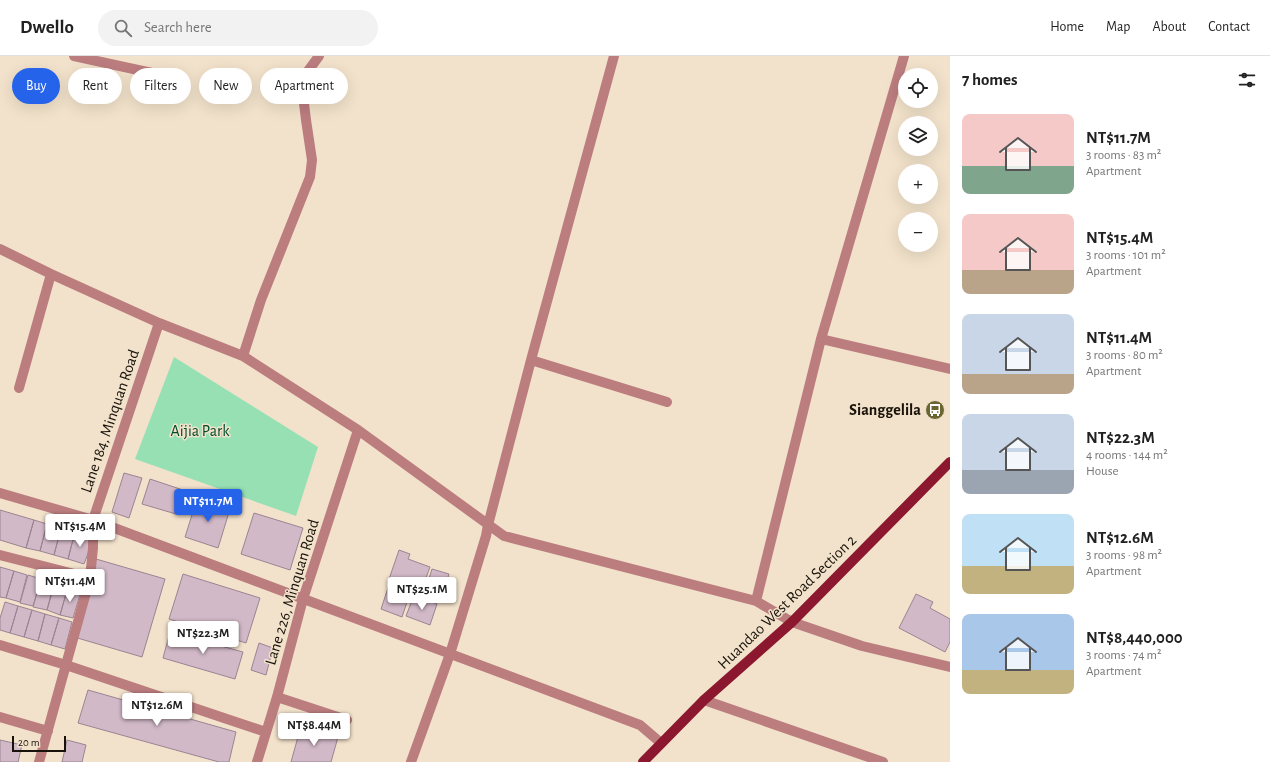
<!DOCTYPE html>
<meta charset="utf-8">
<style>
:root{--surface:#fff;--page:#f2f2f2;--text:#222;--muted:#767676;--line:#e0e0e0;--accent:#2563eb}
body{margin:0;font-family:"Alegreya Sans",sans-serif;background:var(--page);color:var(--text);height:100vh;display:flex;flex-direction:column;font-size:15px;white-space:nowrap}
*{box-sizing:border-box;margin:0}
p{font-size:13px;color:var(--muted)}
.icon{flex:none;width:22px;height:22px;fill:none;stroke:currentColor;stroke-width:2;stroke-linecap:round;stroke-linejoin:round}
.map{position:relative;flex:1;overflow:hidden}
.side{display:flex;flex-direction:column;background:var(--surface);width:320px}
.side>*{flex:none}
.hud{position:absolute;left:12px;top:12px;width:380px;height:36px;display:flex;gap:8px}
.controls{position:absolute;left:898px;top:12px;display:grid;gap:8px}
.controls a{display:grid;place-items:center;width:40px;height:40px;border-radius:50%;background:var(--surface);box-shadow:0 4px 16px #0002;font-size:20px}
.scale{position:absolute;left:12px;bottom:10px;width:54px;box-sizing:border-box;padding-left:4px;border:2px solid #18120a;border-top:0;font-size:11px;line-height:14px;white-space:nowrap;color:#18120a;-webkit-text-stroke:3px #f2e2cb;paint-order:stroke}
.price{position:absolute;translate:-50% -34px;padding:0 9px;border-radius:4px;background:#fff;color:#222;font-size:13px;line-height:26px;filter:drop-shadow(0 1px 2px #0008)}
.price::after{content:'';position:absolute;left:50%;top:24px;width:12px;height:9px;margin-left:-6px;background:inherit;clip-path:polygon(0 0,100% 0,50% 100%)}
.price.active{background:var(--accent);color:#fff}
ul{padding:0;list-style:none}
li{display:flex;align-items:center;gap:12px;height:100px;padding:0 12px}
li span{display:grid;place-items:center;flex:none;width:112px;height:80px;border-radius:8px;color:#555}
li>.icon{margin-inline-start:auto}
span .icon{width:48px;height:48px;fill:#fffc;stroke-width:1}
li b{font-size:17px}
h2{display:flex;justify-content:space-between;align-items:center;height:48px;padding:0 12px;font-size:17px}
.tag{padding:0 14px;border-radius:18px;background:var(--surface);box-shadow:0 4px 16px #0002;font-size:14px;line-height:36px}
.tag.active{background:var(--accent);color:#fff}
header{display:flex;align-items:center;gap:24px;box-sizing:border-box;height:56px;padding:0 20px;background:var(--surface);border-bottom:1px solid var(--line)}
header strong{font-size:19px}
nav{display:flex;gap:22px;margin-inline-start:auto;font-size:14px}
.search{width:280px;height:36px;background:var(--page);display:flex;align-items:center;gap:10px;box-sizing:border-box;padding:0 14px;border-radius:22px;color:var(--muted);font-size:15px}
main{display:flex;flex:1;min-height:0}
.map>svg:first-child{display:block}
.green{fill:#96e0b4}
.building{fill:#d2b9c8;stroke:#9b8492}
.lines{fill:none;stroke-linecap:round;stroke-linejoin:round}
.minor{stroke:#bc7d7f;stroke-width:10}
.major{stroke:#8b182e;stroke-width:10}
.labels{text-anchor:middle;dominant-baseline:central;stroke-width:3;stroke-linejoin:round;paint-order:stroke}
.poi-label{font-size:16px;font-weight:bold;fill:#18120a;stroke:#f2e2cb;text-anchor:end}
.street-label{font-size:16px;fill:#18120a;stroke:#f2e2cb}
.park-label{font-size:16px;fill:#004b2a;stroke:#f2e2cb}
</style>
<header>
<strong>Dwello</strong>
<div class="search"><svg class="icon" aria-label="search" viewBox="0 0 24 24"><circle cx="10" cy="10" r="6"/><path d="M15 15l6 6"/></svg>Search here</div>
<nav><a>Home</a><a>Map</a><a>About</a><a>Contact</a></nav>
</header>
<main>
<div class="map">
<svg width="950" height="706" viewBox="0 0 950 706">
<rect width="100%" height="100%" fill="#f2e2cb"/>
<path class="green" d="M174,301L318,391L296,460L135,403Z"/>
<path class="building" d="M124,417L142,422L129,462L112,456Z
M150,423L183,434L176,458L142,448Z
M197,443L230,453L218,492L185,481Z
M0,454L34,464L26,492L0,484Z
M254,457L303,472L290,514L241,498Z
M34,464L47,468L40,495L26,492Z
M47,468L61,472L54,499L40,495Z
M61,472L75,476L68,503L54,499Z
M75,476L85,479L89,483L90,492L84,508L68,503Z
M399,494L410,498L408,503L430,511L420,538L388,526Z
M96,503L165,523L142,601L74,581Z
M0,511L14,515L6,542L0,541Z
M432,513L449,518L441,544L424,539Z
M14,515L27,519L20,546L6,542Z
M183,518L260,542L246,587L169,563Z
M28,519L41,523L33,550L20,547Z
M41,523L55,527L47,554L33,551Z
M54,527L68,531L60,559L47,554Z
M389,529L410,537L402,561L381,553Z
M68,531L81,535L73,562L60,559Z
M916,538L933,546L930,552L950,563V586L945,596L899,572Z
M413,542L427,547L428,544L437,548L430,569L406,560Z
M5,546L18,550L10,577L0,574V562Z
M18,550L32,554L24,581L10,577Z
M32,554L45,558L38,585L24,581Z
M45,558L59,562L51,589L38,585Z
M59,562L72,566L65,593L51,589Z
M170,576L243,596L235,623L163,602Z
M259,587L273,592L266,619L251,614Z
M88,634L236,676L229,706H219L78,667Z
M301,670L338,681L331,706H291Z
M0,684L22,689L18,706H0Z
M67,684L86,689L82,706H62Z"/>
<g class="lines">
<path class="minor" d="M74,0L175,22
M0,193L51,218L159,267L243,300L358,374L504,480L756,545L792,566L862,590L950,611
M821,283L950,313
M243,300L261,244L310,121L312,104L306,64L303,39L308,15L319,0
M531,304L667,346
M19,332L51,218
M0,437L93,464L640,669L661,687
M0,499L90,522
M756,545L821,283L904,0
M0,589L66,609L266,676
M277,641L347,664
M704,644L883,706
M0,661L48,675
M39,706L90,522L93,492V464L159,267
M257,706L277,641L303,543L358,374
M411,706L450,598L486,480L488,469L531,304L614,0"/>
<path class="major" d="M643,706L704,644L792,566L950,406"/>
</g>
<defs>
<g id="bus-disc" transform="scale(1)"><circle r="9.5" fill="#6b6532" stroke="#f2e2cb"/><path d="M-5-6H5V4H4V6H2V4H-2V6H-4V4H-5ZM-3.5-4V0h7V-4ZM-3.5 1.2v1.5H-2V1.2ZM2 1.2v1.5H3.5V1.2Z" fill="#fff"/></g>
</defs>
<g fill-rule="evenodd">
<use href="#bus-disc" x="935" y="354"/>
</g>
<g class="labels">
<g class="poi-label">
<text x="921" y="354">Sianggelila</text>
</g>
<g class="street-label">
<text transform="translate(110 365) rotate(-71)">Lane 184, Minquan Road</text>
<text transform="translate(292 536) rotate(-73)">Lane 226, Minquan Road</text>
<text transform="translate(787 546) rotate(-44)">Huandao West Road Section 2</text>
</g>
<g class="park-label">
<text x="200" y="375">Aijia Park</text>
</g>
</g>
</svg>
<div class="controls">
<a><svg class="icon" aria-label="locate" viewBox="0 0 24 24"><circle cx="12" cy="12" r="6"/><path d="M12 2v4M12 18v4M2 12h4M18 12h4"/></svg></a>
<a><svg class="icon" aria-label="layers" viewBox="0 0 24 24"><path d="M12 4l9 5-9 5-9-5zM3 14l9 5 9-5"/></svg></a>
<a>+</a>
<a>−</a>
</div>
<div class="scale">20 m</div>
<b class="price active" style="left:208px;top:467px">NT$11.7M</b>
<b class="price" style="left:80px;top:492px">NT$15.4M</b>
<b class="price" style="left:70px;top:547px">NT$11.4M</b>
<b class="price" style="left:422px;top:555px">NT$25.1M</b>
<b class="price" style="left:203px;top:599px">NT$22.3M</b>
<b class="price" style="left:157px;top:671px">NT$12.6M</b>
<b class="price" style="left:314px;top:691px">NT$8.44M</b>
<div class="hud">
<a class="tag active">Buy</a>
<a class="tag">Rent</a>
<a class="tag">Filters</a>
<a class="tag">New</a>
<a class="tag">Apartment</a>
</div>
</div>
<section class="side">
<h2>7 homes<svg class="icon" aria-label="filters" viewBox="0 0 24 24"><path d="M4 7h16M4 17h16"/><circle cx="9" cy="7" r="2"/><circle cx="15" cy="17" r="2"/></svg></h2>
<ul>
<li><span style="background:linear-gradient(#f6c9c9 65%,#7fa58c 0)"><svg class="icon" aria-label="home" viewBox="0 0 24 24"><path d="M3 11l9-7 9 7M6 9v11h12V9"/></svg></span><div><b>NT$11.7M</b><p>3 rooms · 83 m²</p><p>Apartment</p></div></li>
<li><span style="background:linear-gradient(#f6c9c9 70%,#b9a48a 0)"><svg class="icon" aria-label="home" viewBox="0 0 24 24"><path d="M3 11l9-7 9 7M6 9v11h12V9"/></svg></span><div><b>NT$15.4M</b><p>3 rooms · 101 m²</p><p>Apartment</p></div></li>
<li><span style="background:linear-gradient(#c9d6e8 75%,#b9a48a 0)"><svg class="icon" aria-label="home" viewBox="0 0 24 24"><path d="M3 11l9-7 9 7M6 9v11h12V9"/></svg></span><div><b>NT$11.4M</b><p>3 rooms · 80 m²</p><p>Apartment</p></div></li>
<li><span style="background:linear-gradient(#c9d6e8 70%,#9aa5b1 0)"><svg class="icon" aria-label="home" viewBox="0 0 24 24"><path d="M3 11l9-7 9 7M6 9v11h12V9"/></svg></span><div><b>NT$22.3M</b><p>4 rooms · 144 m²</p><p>House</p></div></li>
<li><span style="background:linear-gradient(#bfe0f5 65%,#c2b280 0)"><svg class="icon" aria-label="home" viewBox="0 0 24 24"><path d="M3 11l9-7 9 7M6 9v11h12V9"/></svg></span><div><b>NT$12.6M</b><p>3 rooms · 98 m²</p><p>Apartment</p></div></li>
<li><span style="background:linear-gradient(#a9c7e8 70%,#c2b280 0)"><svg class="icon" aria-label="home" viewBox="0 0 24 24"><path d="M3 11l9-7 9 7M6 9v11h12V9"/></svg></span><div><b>NT$8,440,000</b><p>3 rooms · 74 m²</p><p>Apartment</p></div></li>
</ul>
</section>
</main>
